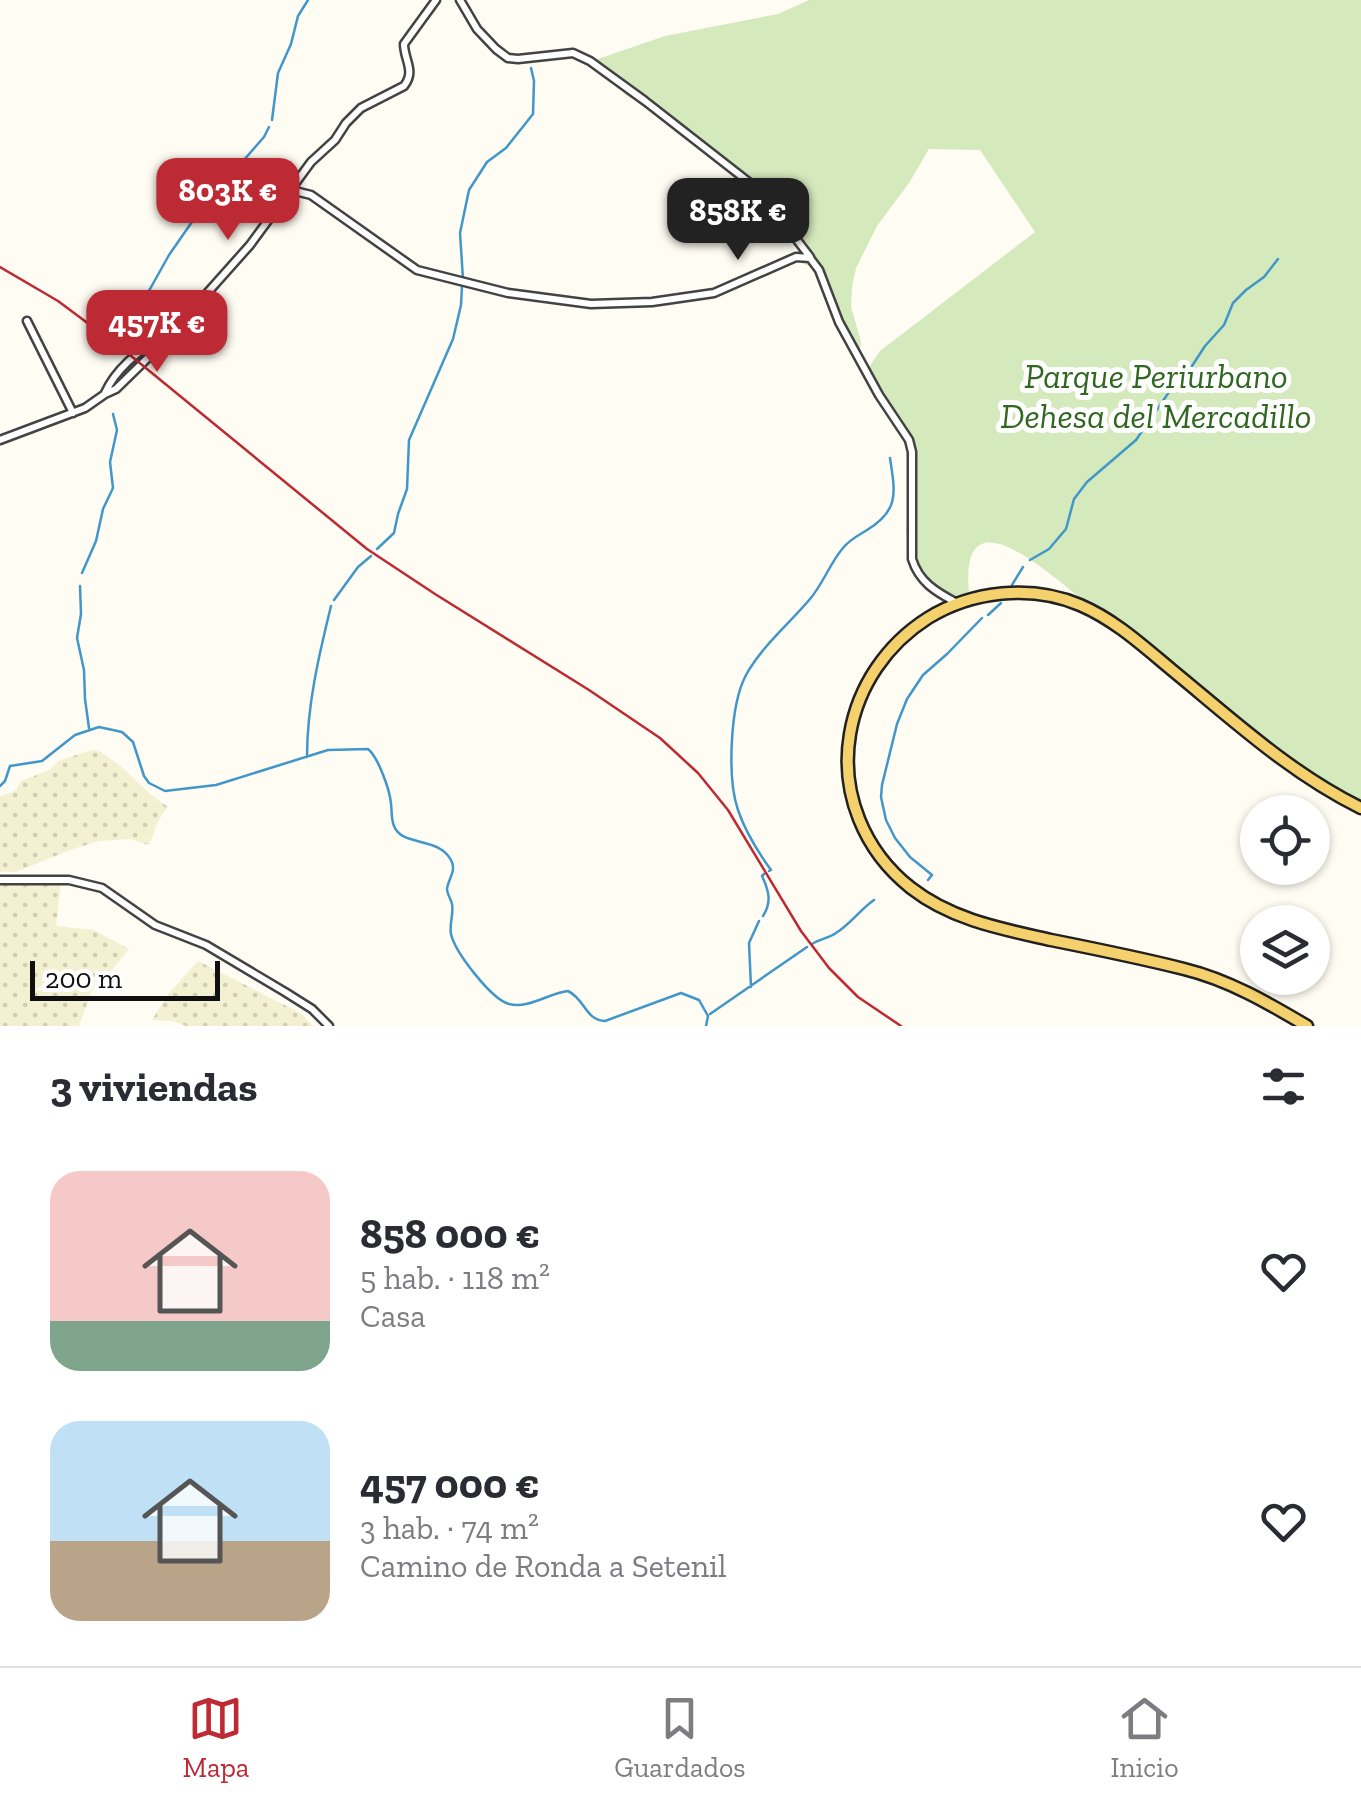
<!DOCTYPE html>
<html lang="es">
<meta charset="utf-8">
<style>
:root{--surface:#fff;--page:#f2f2f3;--text:#2b2b33;--muted:#7c7c81;--line:#e1e1e2;--accent:#bd2a34}
body{margin:0;font-family:"Zilla Slab",serif;background:var(--page);color:var(--text);height:100vh;display:flex;flex-direction:column;font-size:38px;white-space:nowrap}
*{box-sizing:border-box;margin:0}
p{font-size:32px;color:var(--muted)}
.icon{flex:none;width:55px;height:55px;fill:none;stroke:currentColor;stroke-width:2;stroke-linecap:round;stroke-linejoin:round}
.map{position:relative;height:1026px;overflow:hidden}
.panel{display:flex;flex-direction:column;background:var(--surface);flex:1}
.panel>*{flex:none}
.fabs{position:absolute;left:1240px;top:795px;display:grid;gap:20px}
.fabs a{display:grid;place-items:center;width:90px;height:90px;border-radius:50%;background:var(--surface);box-shadow:0 2px 8px #0004;font-size:50px}
.scale{position:absolute;left:30px;bottom:25px;width:190px;box-sizing:border-box;padding-left:10px;border:5px solid #101010;border-top:0;font-size:28px;line-height:35px;white-space:nowrap;color:#101010;-webkit-text-stroke:8px #fff;paint-order:stroke}
.price{position:absolute;translate:-50% -85px;padding:0 22px;border-radius:20px;background:var(--accent);color:#fff;font-size:32px;line-height:65px;filter:drop-shadow(0 2px 5px #0008)}
.price::after{content:'';position:absolute;left:50%;top:60px;width:30px;height:22px;margin-left:-15px;background:inherit;clip-path:polygon(0 0,100% 0,50% 100%)}
.price.selected{background:#222;color:#fff}
ul{padding:0;list-style:none}
li{display:flex;align-items:center;gap:30px;height:250px;padding:0 50px}
li span{display:grid;place-items:center;flex:none;width:280px;height:200px;border-radius:30px;color:#555}
li>.icon{margin-inline-start:auto}
span .icon{width:120px;height:120px;fill:#fffc;stroke-width:1}
li b{font-size:42px}
h2{display:flex;justify-content:space-between;align-items:center;height:120px;padding:0 50px;font-size:42px}
.tab-bar{display:flex;justify-content:space-around;align-items:center;height:140px;border-top:2px solid var(--line);background:var(--surface);font-size:28px;color:var(--muted)}
.tab-bar a{display:grid;justify-items:center;gap:5px}
.tab-bar .selected{color:var(--accent)}
.map>svg:first-child{display:block}
.farmland{fill:url(#farmland-dots)}
.park{fill:#d4e9bc}
.lines{fill:none;stroke-linecap:round;stroke-linejoin:round}
.stream{stroke:#4196ca;stroke-width:2.5}
.street-casing{stroke:#434343;stroke-width:11}
.primary-casing{stroke:#212121;stroke-width:15}
.street{stroke:#fff;stroke-width:6}
.primary{stroke:#f4d16d;stroke-width:10}
.rail{stroke:#bd2a34;stroke-width:2.5}
.labels{text-anchor:middle;dominant-baseline:central;stroke-width:10;stroke-linejoin:round;paint-order:stroke}
.park-label{font-size:35px;font-style:italic;fill:#316721;stroke:#fff}
</style>
<div class="map">
<svg width="1361" height="1026" viewBox="0 0 1361 1026">
<defs>
<pattern id="farmland-dots" width="8" height="8" patternUnits="userSpaceOnUse" patternTransform="scale(2.5)"><rect width="8" height="8" fill="#f4f1d3"/><path d="M2 2h.1M6 6h.1" fill="none" stroke="#d0ceb4" stroke-width="1.8" stroke-linecap="round"/></pattern>
</defs>
<rect width="100%" height="100%" fill="#fffcf3"/>
<path class="farmland" d="M92,750L101,752L123,768L149,793L168,807L159,819L149,845L130,839L99,841L70,850L16,872H0V796L15,791L21,781L50,770L58,761Z
M16,881L61,884L56,926L94,930L129,949L100,985H94L79,1026H0V882Z
M198,961L302,1014L313,1026H186L173,1021L152,1020L169,993Z"/>
<path class="park" d="M809,0H1361V801L1330,787L1283,755L1117,620C1105,614 1094,607 1083,600C1050,575 959,489 969,592L947,600L922,579L909,549L906,531L912,480L911,457L906,442L867,370L880,351L1035,232L980,150L929,149L909,183L877,226L856,268L852,287L851,307L861,341L859,358L836,312L824,280L814,268L802,263L805,251L765,187L740,170L674,119L627,96L592,61L665,36L778,14Z"/>
<g class="lines">
<path class="stream" d="M272,120L278,73L291,44L298,16L308,0
M236,169L264,137L269,127
M463,279L460,233L469,190L487,162L506,148L533,114L534,81L531,68
M132,338L124,332V327L150,289L169,255L212,193L228,176
M377,549L394,533L398,514L407,489L409,440L453,339L461,305L462,286
M1030,560L1049,549L1060,536L1066,529L1074,499L1087,482L1136,440L1178,379L1192,366L1205,346L1224,325L1233,303L1246,290L1264,277L1278,259
M82,573L96,541L103,509L113,488L110,462L117,430L113,414
M1012,585L1023,567
M80,586L81,614L77,638L84,670L85,699L89,728
M334,600L358,567L371,556
M988,615L1001,603
M307,757C307,705 319,655 331,606
M0,786L5,781L10,766L42,761L75,735L99,727L122,732L133,742L144,776L149,783L165,791L216,785L328,750L368,749C378,757 390,790 391,804C392,811 391,819 394,826C402,847 438,836 451,860C457,871 448,879 447,889C447,894 451,899 452,904C454,914 449,924 451,934C455,952 491,999 509,1004C529,1009 549,993 568,991C585,999 585,1020 605,1021L681,993L699,1000L708,1016L706,1026
M769,871L771,870C758,852 745,831 738,810C727,778 730,705 746,675C762,646 789,624 810,599C823,584 830,563 843,548C849,540 859,535 867,530C900,510 895,492 890,458
M928,880L932,875L910,857L895,838L886,820L881,797L882,785L897,724L907,699L923,675L947,654L982,618
M763,916C772,902 769,891 762,876L764,874
M812,944C820,939 829,938 836,933C849,925 861,909 874,900
M751,987L749,943L759,921
M710,1014L807,947"/>
<g class="street-casing">
<path id="street" d="M460,0L477,29L496,49L508,58L518,59L573,53L590,61L645,101L759,190L810,257
M291,190L311,195L417,270L508,293L591,304L652,302L714,293L796,257L810,258L819,270L839,322L879,395L909,440L912,452V559C919,582 936,592 957,603
M27,321L73,413
M105,393C118,364 146,347 170,329
M0,440L85,408L105,394L116,389L160,346L250,245L311,162L335,140L346,123L361,108L404,86C416,71 404,60 404,44L436,0
M0,880H69L102,888L155,925L206,945L285,992L312,1009L329,1026"/>
</g>
<g class="primary-casing">
<path id="primary" d="M1307,1026C1268,1003 1229,980 1184,969C1141,958 1096,949 1051,940C1002,929 952,920 911,888C864,851 840,793 850,734C858,686 887,644 928,618C972,591 1031,584 1080,605C1115,620 1143,646 1172,670C1233,720 1290,773 1361,808"/>
</g>
<use href="#street" class="street"/>
<use href="#primary" class="primary"/>
<path class="rail" d="M0,267L58,301L125,351L367,549L435,594L589,690L660,738L698,773L728,810L801,931L829,968L858,997L901,1026"/>
</g>
<g class="labels">
<g class="park-label">
<text x="1156" y="376">Parque Periurbano<tspan x="1156" dy="40">Dehesa del Mercadillo</tspan></text>
</g>
</g>
</svg>
<div class="fabs">
<a><svg class="icon" aria-label="locate" viewBox="0 0 24 24"><circle cx="12" cy="12" r="6"/><path d="M12 2v4M12 18v4M2 12h4M18 12h4"/></svg></a>
<a><svg class="icon" aria-label="layers" viewBox="0 0 24 24"><path d="M12 4l9 5-9 5-9-5zM3 14l9 5 9-5"/></svg></a>
</div>
<div class="scale">200 m</div>
<b class="price" style="left:228px;top:243px">803K €</b>
<b class="price selected" style="left:738px;top:263px">858K €</b>
<b class="price" style="left:157px;top:375px">457K €</b>
</div>
<section class="panel">
<h2>3 viviendas<svg class="icon" aria-label="filters" viewBox="0 0 24 24"><path d="M4 7h16M4 17h16"/><circle cx="9" cy="7" r="2"/><circle cx="15" cy="17" r="2"/></svg></h2>
<ul>
<li><span style="background:linear-gradient(#f6c9c9 75%,#7fa58c 0)"><svg class="icon" aria-label="home" viewBox="0 0 24 24"><path d="M3 11l9-7 9 7M6 9v11h12V9"/></svg></span><div><b>858 000 €</b><p>5 hab. · 118 m²</p><p>Casa</p></div><svg class="icon" aria-label="heart" viewBox="0 0 24 24"><path d="M12 20l-8-8c-3-5 5-10 8-4 3-6 11-1 8 4z"/></svg></li>
<li><span style="background:linear-gradient(#bfe0f5 60%,#b9a48a 0)"><svg class="icon" aria-label="home" viewBox="0 0 24 24"><path d="M3 11l9-7 9 7M6 9v11h12V9"/></svg></span><div><b>457 000 €</b><p>3 hab. · 74 m²</p><p>Camino de Ronda a Setenil</p></div><svg class="icon" aria-label="heart" viewBox="0 0 24 24"><path d="M12 20l-8-8c-3-5 5-10 8-4 3-6 11-1 8 4z"/></svg></li>
</ul>
</section>
<nav class="tab-bar">
<a class="selected"><svg class="icon" aria-label="map" viewBox="0 0 24 24"><path d="M3 6l6-2 6 2 6-2v14l-6 2-6-2-6 2zM9 4v14M15 6v14"/></svg>Mapa</a>
<a><svg class="icon" aria-label="saved" viewBox="0 0 24 24"><path d="M7 4h10v16l-5-4-5 4z"/></svg>Guardados</a>
<a><svg class="icon" aria-label="home" viewBox="0 0 24 24"><path d="M3 11l9-7 9 7M6 9v11h12V9"/></svg>Inicio</a>
</nav>
